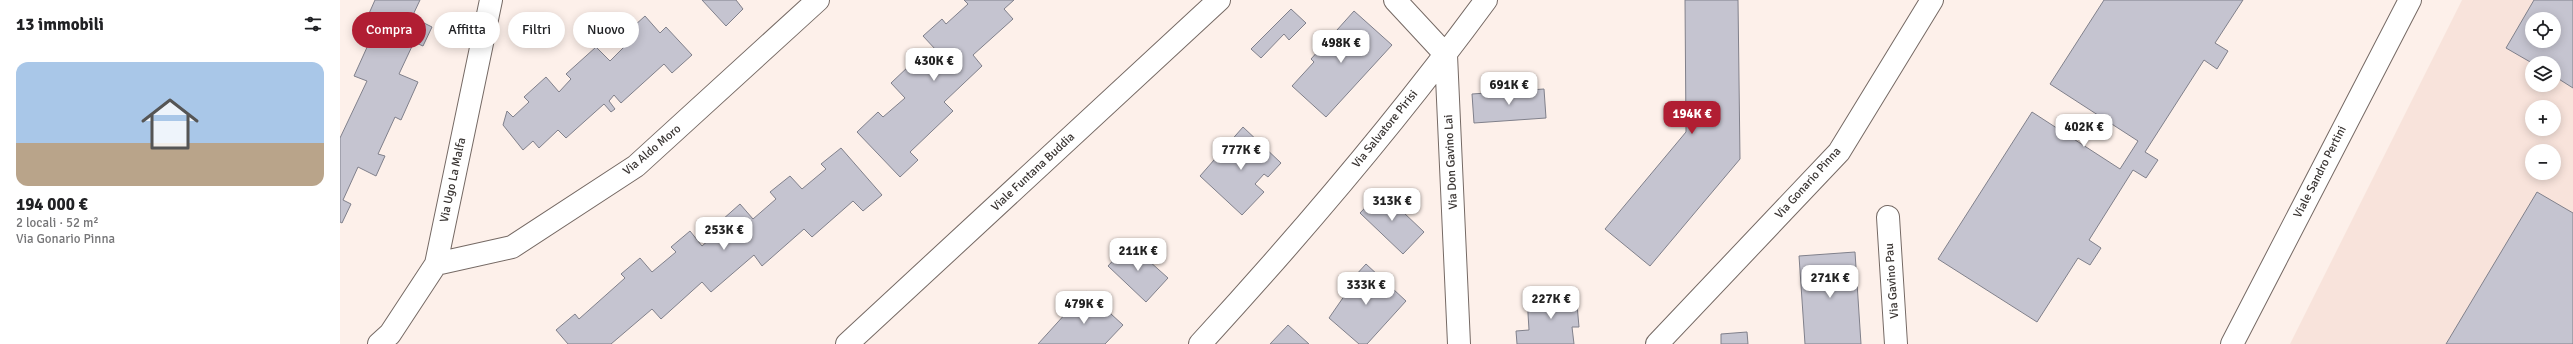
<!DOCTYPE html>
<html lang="it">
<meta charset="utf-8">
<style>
:root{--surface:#fff;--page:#f2f2f2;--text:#202124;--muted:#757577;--accent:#b11e33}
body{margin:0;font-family:Signika,sans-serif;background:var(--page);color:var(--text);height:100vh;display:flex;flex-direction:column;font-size:15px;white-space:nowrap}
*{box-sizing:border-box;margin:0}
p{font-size:13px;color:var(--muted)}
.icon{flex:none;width:22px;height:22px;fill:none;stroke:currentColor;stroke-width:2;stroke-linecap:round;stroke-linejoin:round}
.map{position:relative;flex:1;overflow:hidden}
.sheet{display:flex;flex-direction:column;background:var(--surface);width:340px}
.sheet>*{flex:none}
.hud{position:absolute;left:12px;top:12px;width:380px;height:36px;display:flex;gap:8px}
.buttons{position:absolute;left:2185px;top:12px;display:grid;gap:8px}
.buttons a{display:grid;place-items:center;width:36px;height:36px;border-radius:50%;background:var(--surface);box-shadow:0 2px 10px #0003;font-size:20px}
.price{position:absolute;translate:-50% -34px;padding:0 9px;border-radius:8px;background:#fff;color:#222;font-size:13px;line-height:26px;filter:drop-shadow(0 1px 2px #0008)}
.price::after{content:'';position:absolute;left:50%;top:24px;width:12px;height:9px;margin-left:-6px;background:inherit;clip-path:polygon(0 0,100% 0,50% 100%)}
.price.active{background:var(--accent);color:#fff}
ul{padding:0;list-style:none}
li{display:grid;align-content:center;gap:8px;height:212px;padding:0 16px}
li span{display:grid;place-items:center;height:124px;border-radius:12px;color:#555}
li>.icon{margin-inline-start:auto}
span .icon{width:72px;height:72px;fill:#fffc;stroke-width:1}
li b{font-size:17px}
h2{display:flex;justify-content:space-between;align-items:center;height:48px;padding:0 16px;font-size:17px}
.chip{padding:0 14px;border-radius:18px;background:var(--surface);box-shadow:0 2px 10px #0003;font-size:14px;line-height:36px}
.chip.active{background:var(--accent);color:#fff}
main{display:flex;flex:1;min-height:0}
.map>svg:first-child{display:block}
.built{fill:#f8e3db;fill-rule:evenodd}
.building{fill:#c5c4d0;stroke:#80808b;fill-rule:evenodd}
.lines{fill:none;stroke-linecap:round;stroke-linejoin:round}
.street-casing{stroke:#756964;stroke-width:24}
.secondary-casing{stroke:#756964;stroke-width:24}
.street{stroke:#fff;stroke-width:22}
.secondary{stroke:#fff;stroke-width:22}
.labels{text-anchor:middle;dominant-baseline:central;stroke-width:3.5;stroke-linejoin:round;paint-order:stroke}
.street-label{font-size:12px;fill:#393432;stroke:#fff}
</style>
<main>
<section class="sheet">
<h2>13 immobili<svg class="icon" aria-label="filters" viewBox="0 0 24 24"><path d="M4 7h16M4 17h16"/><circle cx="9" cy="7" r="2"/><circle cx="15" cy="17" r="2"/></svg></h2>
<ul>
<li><span style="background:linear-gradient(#a9c7e8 65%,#b9a48a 0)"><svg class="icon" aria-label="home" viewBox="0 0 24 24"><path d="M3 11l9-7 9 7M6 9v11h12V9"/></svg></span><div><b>194 000 €</b><p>2 locali · 52 m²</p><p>Via Gonario Pinna</p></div></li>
</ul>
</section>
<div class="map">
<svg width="2233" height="344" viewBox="0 0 2233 344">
<rect width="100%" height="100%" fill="#fdf0ea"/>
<path class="built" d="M2122,0H2233V344H1950ZM2192,19H2214V41H2192ZM2192,63H2214V85H2192ZM2192,107H2214V129H2192ZM2192,151H2214V173H2192Z"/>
<path class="building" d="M35,0H80L72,17L92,27L83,46L74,42L59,74L78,82L61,120L55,117L38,154L45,156L36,176L18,167L3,200L11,204L2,223L0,222V138L27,81L14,76L38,23L27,18Z
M362,0H396L403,9L386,26Z
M624,0H674L664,9L673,19L633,55L642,66L604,102L613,111L570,152L578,160L560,177L517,132L538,112L543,117L565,98L551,83L570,65L575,70L596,50L583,36L602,19L606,24L628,4Z
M1345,0H1398L1400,159L1310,266L1265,229L1346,132Z
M1764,0H1903L1875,43L1888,51L1877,69L1864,60L1805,152L1818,160L1806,178L1793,170L1749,240L1761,248L1750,265L1738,258L1697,322L1598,259L1692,112L1780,169L1798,141L1710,84Z
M2194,0H2233V88L2214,76V63H2192L2166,48ZM2192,19H2214V41H2192Z
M951,9L966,23L949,40L944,34L921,58L911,49Z
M1014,11L1052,45L986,117L952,86L974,62L971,59Z
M305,16L320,33L326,27L352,55L332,73L324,64L281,103L274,95L269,101L275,109L271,112L264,104L226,138L218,130L199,148L193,141L183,150L163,125L167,111L173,117L189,102L184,97L206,77L219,92L231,79L226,74L256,47L270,61L289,42L283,36Z
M1204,89L1206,118L1134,123L1132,94Z
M903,127L941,163L928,177L924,174L915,184L924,192L902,215L860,176Z
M501,148L542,195L523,211L513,201L472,237L464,229L422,266L414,255L371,292L362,282L321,319L312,309L271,344H228L216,330L235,314L239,319L285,278L281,274L300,258L312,272L336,252L331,247L350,231L362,246L386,225L382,220L400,204L413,219L436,199L430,192L450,176L462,189L486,169L481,164Z
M1041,191L1084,232L1063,254L1020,213Z
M2197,192L2233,213V344H2106Z
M789,243L828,278L806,302L768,266Z
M1515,252L1521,344H1465L1459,256Z
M1026,264L1066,301L1027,344H1019L989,318L1007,292L1003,289Z
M746,291L783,325L765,344H698Z
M1236,293L1239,327H1232L1234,344H1177L1176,331L1189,330L1187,297Z
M948,325L969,344H930Z
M1407,332L1408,344H1381V334Z"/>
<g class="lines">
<g class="street-casing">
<path id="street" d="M1055,0L1106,55L1119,344
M1548,217L1556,344
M96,264L172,247L296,166L478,0
M39,344L50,334L96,264L151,0
M860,344C961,234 1058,120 1146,0
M1317,344L1499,152L1592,0"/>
</g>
<g class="secondary-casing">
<path id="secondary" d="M507,344L879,0
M1892,344L2070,0"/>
</g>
<use href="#street" class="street"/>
<use href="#secondary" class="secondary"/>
</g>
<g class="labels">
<g class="street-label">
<text transform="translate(1045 129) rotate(-51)">Via Salvatore Pirisi</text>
<text transform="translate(312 150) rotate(-40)">Via Aldo Moro</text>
<text transform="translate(1111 162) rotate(-93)">Via Don Gavino Lai</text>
<text transform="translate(693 172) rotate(-43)">Viale Funtana Buddia</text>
<text transform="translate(1980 172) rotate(-63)">Viale Sandro Pertini</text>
<text transform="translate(113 180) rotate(-78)">Via Ugo La Malfa</text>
<text transform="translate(1468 183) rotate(-48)">Via Gonario Pinna</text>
<text transform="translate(1552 281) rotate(-94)">Via Gavino Pau</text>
</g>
</g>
</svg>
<div class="buttons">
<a><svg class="icon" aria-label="locate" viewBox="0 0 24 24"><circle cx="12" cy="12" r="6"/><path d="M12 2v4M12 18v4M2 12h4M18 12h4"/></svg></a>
<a><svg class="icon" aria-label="layers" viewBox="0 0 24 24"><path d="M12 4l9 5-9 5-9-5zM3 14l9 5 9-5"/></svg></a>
<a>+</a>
<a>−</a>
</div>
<b class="price" style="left:1001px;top:64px">498K €</b>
<b class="price" style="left:594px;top:82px">430K €</b>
<b class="price" style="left:1169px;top:106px">691K €</b>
<b class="price active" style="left:1352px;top:135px">194K €</b>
<b class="price" style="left:1744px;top:148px">402K €</b>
<b class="price" style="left:901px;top:171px">777K €</b>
<b class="price" style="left:1052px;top:222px">313K €</b>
<b class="price" style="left:384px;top:251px">253K €</b>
<b class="price" style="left:798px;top:272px">211K €</b>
<b class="price" style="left:1490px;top:299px">271K €</b>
<b class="price" style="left:1026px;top:306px">333K €</b>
<b class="price" style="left:1211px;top:320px">227K €</b>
<b class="price" style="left:744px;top:325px">479K €</b>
<div class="hud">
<a class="chip active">Compra</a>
<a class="chip">Affitta</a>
<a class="chip">Filtri</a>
<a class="chip">Nuovo</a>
</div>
</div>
</main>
